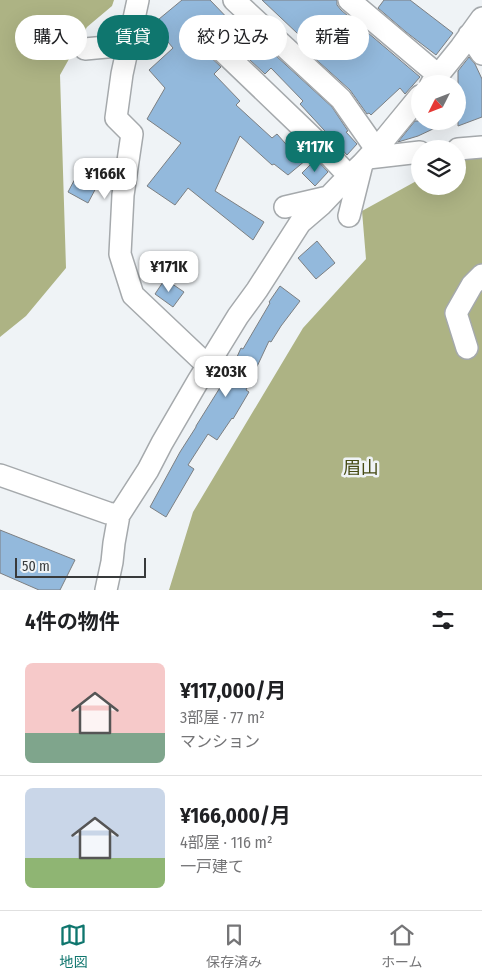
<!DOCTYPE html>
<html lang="ja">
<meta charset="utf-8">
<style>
:root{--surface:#fff;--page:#f6f6f6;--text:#202124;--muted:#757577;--line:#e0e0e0;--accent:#0f766e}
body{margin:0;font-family:"Fira Sans Condensed","Noto Sans JP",sans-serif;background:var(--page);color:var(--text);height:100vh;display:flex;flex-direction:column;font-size:19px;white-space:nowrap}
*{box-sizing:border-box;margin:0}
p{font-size:16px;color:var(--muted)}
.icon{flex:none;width:28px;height:28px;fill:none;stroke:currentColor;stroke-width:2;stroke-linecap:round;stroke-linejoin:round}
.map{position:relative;height:590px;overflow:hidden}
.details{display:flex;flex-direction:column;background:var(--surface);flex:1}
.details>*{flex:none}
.banner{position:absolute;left:15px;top:15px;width:452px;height:45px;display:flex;gap:10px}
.needle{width:32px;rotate:228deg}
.tools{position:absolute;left:411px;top:75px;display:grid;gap:10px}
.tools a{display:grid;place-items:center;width:55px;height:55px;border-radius:50%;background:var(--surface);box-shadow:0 5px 20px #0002;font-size:25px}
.scale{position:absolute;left:15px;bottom:12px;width:131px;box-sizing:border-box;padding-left:5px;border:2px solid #383a3b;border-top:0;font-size:14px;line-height:18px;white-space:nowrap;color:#383a3b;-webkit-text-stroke:4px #eff3f6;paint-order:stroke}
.price{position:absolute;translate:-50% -42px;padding:0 11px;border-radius:10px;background:#fff;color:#222;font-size:16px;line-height:32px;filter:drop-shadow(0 1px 2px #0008)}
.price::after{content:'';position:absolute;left:50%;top:30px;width:15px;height:11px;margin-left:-8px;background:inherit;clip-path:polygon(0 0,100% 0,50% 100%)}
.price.on{background:var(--accent);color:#fff}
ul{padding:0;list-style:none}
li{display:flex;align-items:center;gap:15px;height:125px;padding:0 25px}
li+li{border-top:1px solid var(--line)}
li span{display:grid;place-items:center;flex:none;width:140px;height:100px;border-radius:8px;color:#555}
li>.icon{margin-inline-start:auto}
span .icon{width:60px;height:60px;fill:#fffc;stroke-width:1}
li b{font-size:21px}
h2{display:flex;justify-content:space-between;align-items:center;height:60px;padding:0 25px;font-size:21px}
.tag{padding:0 18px;border-radius:22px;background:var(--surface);box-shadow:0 5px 20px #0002;font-size:18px;line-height:45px}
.tag.on{background:var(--accent);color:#fff}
.menu{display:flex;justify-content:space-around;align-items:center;height:70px;border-top:1px solid var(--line);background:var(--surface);font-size:14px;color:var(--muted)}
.menu a{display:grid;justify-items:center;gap:2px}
.menu .on{color:var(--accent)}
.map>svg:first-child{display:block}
.forest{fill:#adb384}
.building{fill:#93b9dc;stroke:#7c7f82}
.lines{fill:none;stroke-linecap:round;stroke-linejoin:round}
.minor-casing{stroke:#a5a9ac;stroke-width:24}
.minor{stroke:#fff;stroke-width:21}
.labels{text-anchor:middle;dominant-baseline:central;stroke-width:5;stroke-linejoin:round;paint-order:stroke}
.park-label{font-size:18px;fill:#464b14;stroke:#eff3f6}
</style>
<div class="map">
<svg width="482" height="590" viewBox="0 0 482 590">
<rect width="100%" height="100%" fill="#eff3f6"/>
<path class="forest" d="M0,0H114L112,6L87,27L60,75L66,268L26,316L0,337Z
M482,148V590H169L193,512L303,328L366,259L362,211L420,179V186H458V158Z"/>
<path class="building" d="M182,0H210L236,27L240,23L332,107L348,131L346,132L357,144L347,155L300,104L303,101L271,68L265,74L221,33L216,30H210L204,33L201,39V46L204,51L221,67L214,74L240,101L236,105L272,138L277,134L293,152L296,149L306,160L288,175L274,164L272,165L240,136L215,191L264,222L253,240L188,188L175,205L147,186L181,143L147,119L165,88L149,70L173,48L153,24Z
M262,0H337V5L341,10L420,77L405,94L400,88L371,115L369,113L367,114L350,90L310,54L315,50Z
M384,0H410L453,33L436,55L406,32L378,8Z
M469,57L475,64L482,79V117L458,126V71Z
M415,121H450L418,136L398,142Z
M316,159L328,172L315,186L302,173Z
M77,175L97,186L88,203L68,192Z
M317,241L335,263L316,279L298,258Z
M165,279L184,292L173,307L155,294Z
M280,286L300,301L281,326L271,342L269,341L246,390L249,392L233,419L232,418L217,440L208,434L188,465L194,469L166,517L150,507L180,452L196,427V426L226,378L227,379L241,348L243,349L270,303L269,302Z
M0,530L75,560L60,590H39L0,573Z"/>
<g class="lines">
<g class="minor-casing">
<path id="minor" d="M138,0L122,74L116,118L132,134L123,195L120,254L133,295L208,366
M234,0L341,99L376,149
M349,0L438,75
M469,35L482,54
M213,42L313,138L349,176
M85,49L128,45
M431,84L461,47L482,18
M458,149L482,147
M368,158L420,152
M285,207L328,197
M349,216L362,164
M467,348L456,313L472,285L482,275
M0,475L108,513L119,515L148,470L162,443L198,381L238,316L257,290L300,223L321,205L341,184L362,164L383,141L420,96
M106,590L112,562L114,543L119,515"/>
</g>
<use href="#minor" class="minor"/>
</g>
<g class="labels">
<g class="park-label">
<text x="361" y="468">眉山</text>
</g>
</g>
</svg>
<div class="tools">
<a><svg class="needle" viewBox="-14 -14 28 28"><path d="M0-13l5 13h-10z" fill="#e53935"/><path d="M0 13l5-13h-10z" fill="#757577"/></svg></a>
<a><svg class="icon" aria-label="layers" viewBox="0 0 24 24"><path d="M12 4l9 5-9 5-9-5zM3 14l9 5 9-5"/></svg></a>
</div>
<div class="scale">50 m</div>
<b class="price on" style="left:315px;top:173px">¥117K</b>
<b class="price" style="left:105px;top:200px">¥166K</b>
<b class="price" style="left:169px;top:293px">¥171K</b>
<b class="price" style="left:226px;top:398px">¥203K</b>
<div class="banner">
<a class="tag">購入</a>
<a class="tag on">賃貸</a>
<a class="tag">絞り込み</a>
<a class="tag">新着</a>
</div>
</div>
<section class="details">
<h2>4件の物件<svg class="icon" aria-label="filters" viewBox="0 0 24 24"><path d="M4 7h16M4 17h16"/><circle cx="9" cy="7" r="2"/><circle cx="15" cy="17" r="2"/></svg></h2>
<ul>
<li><span style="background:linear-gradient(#f6c9c9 70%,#7fa58c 0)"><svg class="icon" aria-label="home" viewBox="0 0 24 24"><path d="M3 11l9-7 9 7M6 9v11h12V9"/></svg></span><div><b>¥117,000/月</b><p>3部屋 · 77 m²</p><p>マンション</p></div></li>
<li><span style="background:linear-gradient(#c9d6e8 70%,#8fb573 0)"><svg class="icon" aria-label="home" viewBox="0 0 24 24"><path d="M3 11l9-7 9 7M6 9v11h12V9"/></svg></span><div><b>¥166,000/月</b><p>4部屋 · 116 m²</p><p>一戸建て</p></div></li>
</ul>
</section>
<nav class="menu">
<a class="on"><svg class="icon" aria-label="map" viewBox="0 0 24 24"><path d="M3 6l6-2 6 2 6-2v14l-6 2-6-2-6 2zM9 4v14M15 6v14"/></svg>地図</a>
<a><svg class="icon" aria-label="saved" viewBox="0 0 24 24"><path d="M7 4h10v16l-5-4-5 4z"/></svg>保存済み</a>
<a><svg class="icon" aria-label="home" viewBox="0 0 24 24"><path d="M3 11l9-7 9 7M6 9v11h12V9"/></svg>ホーム</a>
</nav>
